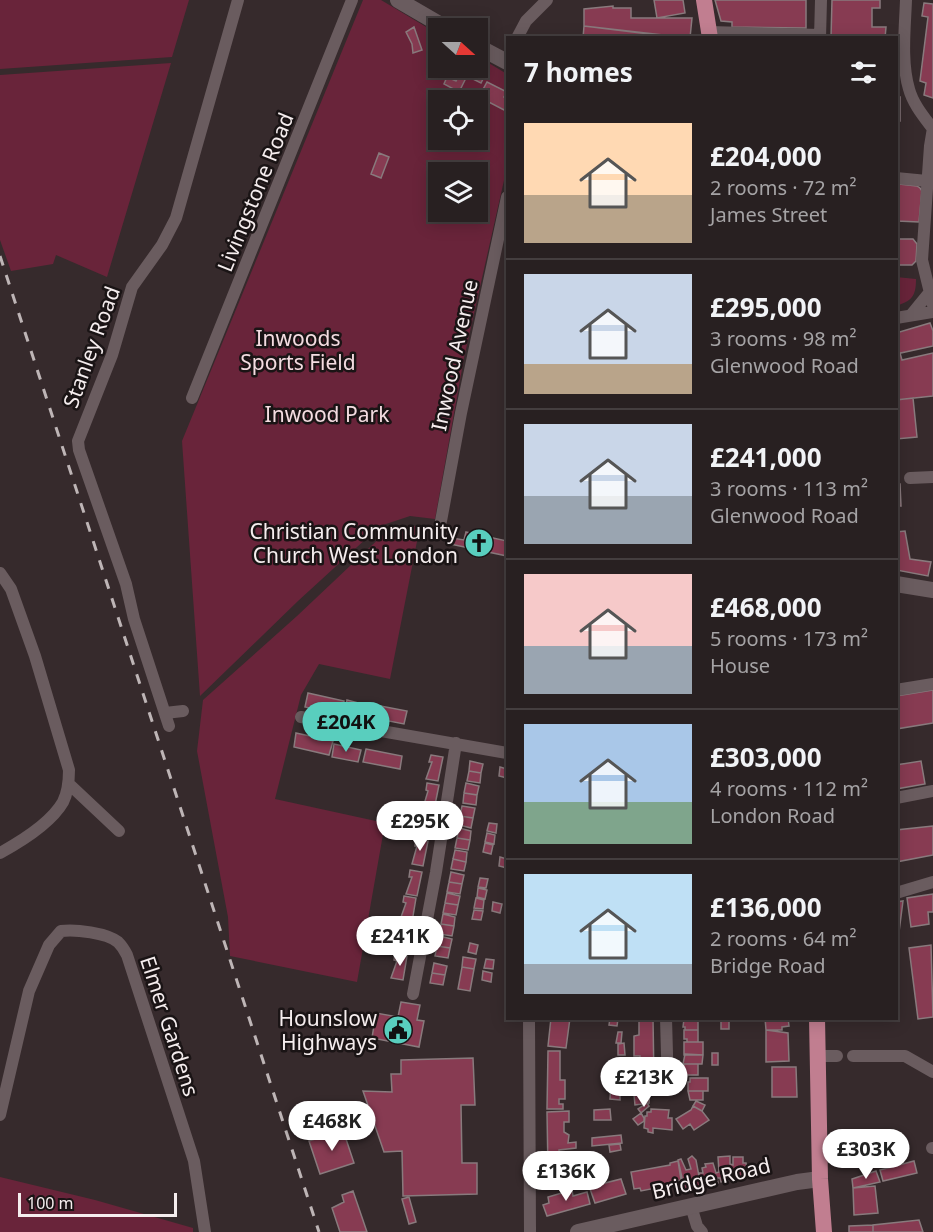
<!DOCTYPE html>
<meta charset="utf-8">
<style>
:root{--surface:#282021;--page:#342d2e;--text:#f1f3f6;--muted:#a5a3a5;--line:#443e3f;--accent:#59cebe}
body{margin:0;font-family:"Noto Sans",sans-serif;background:var(--page);color:var(--text);height:100vh;display:flex;flex-direction:column;font-size:22px;white-space:nowrap}
*{box-sizing:border-box;margin:0}
p{font-size:20px;color:var(--muted)}
.icon{flex:none;width:33px;height:33px;fill:none;stroke:currentColor;stroke-width:2;stroke-linecap:round;stroke-linejoin:round}
.map{position:relative;flex:1;overflow:hidden}
.panel{position:absolute;left:506px;top:36px;width:392px;height:984px;display:flex;flex-direction:column;background:var(--surface);border-radius:0px;box-shadow:0 3px 15px #0003,0 0 0 2px var(--line)}
.panel>*{flex:none}
.needle{width:39px;rotate:111deg}
.tools{position:absolute;left:428px;top:18px;display:grid;gap:12px}
.tools a{display:grid;place-items:center;width:60px;height:60px;border-radius:0px;background:var(--surface);box-shadow:0 3px 15px #0003,0 0 0 2px var(--line);font-size:30px}
.scale{position:absolute;left:18px;bottom:15px;width:159px;box-sizing:border-box;padding-left:6px;border:3px solid #f5edee;border-top:0;font-size:16px;line-height:21px;white-space:nowrap;color:#f5edee;-webkit-text-stroke:4px #1a1415;paint-order:stroke}
.price{position:absolute;translate:-50% -51px;padding:0 14px;border-radius:21px;background:#fff;color:#222;font-size:20px;line-height:39px;filter:drop-shadow(0 2px 3px #0008)}
.price::after{content:'';position:absolute;left:50%;top:36px;width:18px;height:14px;margin-left:-9px;background:inherit;clip-path:polygon(0 0,100% 0,50% 100%)}
.price.selected{background:var(--accent);color:#111}
ul{padding:0;list-style:none}
li{display:flex;align-items:center;gap:18px;height:150px;padding:0 18px}
li+li{border-top:2px solid var(--line)}
li span{display:grid;place-items:center;flex:none;width:168px;height:120px;border-radius:0px;color:#555}
li>.icon{margin-inline-start:auto}
span .icon{width:72px;height:72px;fill:#fffc;stroke-width:1}
li b{font-size:26px}
h2{display:flex;justify-content:space-between;align-items:center;height:72px;padding:0 18px;font-size:26px}
.map>svg:first-child{display:block}
.green{fill:#69243a;fill-rule:evenodd}
.building{fill:#873b52;stroke:#897a7d;stroke-width:1.5}
.lines{fill:none;stroke-linecap:round;stroke-linejoin:round}
.minor{stroke:#6a5c5f;stroke-width:12}
.tertiary{stroke:#6a5c5f;stroke-width:16}
.primary{stroke:#c17e90;stroke-width:16}
.rail{stroke:#beb5b6;stroke-width:3;stroke-dasharray:10 10;stroke-linecap:butt}
.labels{text-anchor:middle;dominant-baseline:central;stroke-width:5;stroke-linejoin:round;paint-order:stroke}
.street-label{font-size:21px;fill:#f5edee;stroke:#1a1415}
.park-label{font-size:21px;fill:#f4dce1;stroke:#1a1415}
.poi-label{font-size:21px;fill:#f5edee;stroke:#1a1415;text-anchor:end}
</style>
<div class="map">
<svg width="933" height="1232" viewBox="0 0 933 1232">
<rect width="100%" height="100%" fill="#362a2c"/>
<path class="green" d="M0,0H189L172,57L0,69Z
M363,0H381L438,34V68H477V56L507,74V167L464,358L435,519L410,516L380,526L298,601L200,696L182,441ZM438,100H477V140H438ZM438,172H477V212H438Z
M171,63L107,277L56,255L53,264L11,271L0,240V75Z
M896,277L916,279C916,296 912,301 896,306Z
M405,526H420L390,679L319,664L301,695L275,799L385,823L357,982L230,956L228,917L197,751L203,700L297,616L387,531Z
M0,1177L95,1200L193,1228V1232H0Z"/>
<path class="building" d="M654,0H683L685,13L657,18Z
M715,0H806V28L732,27V22L721,21Z
M832,0H880V8H872V27H886L885,38H831Z
M924,3L933,4V98L924,95L926,83L920,81L928,17L922,16Z
M613,6V8H631V18H692L690,38L584,26V9Z
M584,26L665,36V38H583Z
M414,27L422,50L413,53L412,44L406,32Z
M445,68H463L459,75Z
M463,68L484,77L481,83L467,76L459,92L444,84L447,77L456,81Z
M487,82L507,92L504,97L507,99V104L504,110L479,97Z
M896,97H900V121H896Z
M379,153L389,157L381,178L371,174Z
M899,184L917,186L920,188L922,191L919,222L897,221L896,219L898,200H896V188H899Z
M898,239H913L917,244L916,261L912,265H896V241Z
M930,323L933,331V346L896,354V333Z
M900,353L902,360L933,353V396L896,400V354Z
M913,398L917,437L896,439V400Z
M896,484H900L901,506H896Z
M905,531L910,559L931,562L928,576L896,570V532Z
M466,532L507,541V556L450,544L452,538L464,540Z
M933,690V723L896,729V696Z
M308,693L344,701L341,715L305,707Z
M347,700L366,705L364,716L345,712Z
M370,704L407,711L404,724L368,717Z
M296,733L333,741L329,755L294,747Z
M334,744L361,750L358,762L332,757Z
M366,749L402,756L400,769L363,762Z
M431,755L443,757L438,781L426,779L432,762H429Z
M470,761L483,764L481,773L469,771Z
M921,761L925,784L896,789V765Z
M500,767L507,769V778L499,776Z
M469,771L481,773L480,783L467,781Z
M427,783L439,785L434,810L423,808L428,791L426,790Z
M466,783L479,786L477,795L464,793Z
M464,793L477,795L476,805L463,803Z
M462,806L475,808L473,818L460,816Z
M420,812L432,815L428,839L416,837L422,820L419,819Z
M460,816L473,818L471,828L459,825Z
M489,823L497,824L496,833L487,831Z
M933,826V855L896,862V830Z
M459,828L471,831L470,840L457,838Z
M487,833L495,835L494,844L485,842Z
M457,838L470,840L468,850L455,848Z
M416,839L428,841L423,866L412,864L417,846H415Z
M485,843L493,845L491,854L483,852Z
M455,850L467,852L466,862L453,859Z
M500,857L507,859V868L499,866Z
M453,859L466,862L464,871L451,869Z
M410,870L422,872L417,896L406,894L412,877H409Z
M451,872L464,875L462,884L449,882Z
M480,878L488,879L486,888L478,887Z
M449,882L462,884L460,894L447,892Z
M478,888L487,890L485,899L477,897Z
M447,893L460,896L458,905L445,903Z
M933,894V912H928L929,924L911,927L907,898Z
M404,896L416,898L412,922L400,920L406,903L403,902Z
M476,898L484,900L483,909L474,908Z
M903,901L899,932H896V902Z
M493,902L502,904L500,913L492,911Z
M445,903L458,905L456,915L443,913Z
M474,910L483,911L481,920L472,919Z
M443,914L455,917L454,926L441,924Z
M441,924L454,926L452,936L439,934Z
M401,925L413,927L408,951L397,949L402,932L400,931Z
M439,936L452,939L450,948L437,946Z
M470,943L478,945L476,954L468,952Z
M931,945L933,1017L918,1019L909,948Z
M437,946L450,948L448,958L435,956Z
M395,953L407,956L403,980L391,978L397,961L394,960Z
M463,957L476,959L474,969L462,967Z
M486,959L494,960L493,969L484,968Z
M434,963L447,966L445,975L432,973Z
M462,967L474,969L470,991L458,989Z
M483,971L492,973L491,982L482,980Z
M432,973L445,975L443,985L430,983Z
M401,1002L420,1005L417,1020L424,1021L419,1047L372,1038L376,1013L398,1017Z
M551,1018H570L566,1048L548,1046Z
M610,1018L618,1019L617,1026L609,1025Z
M639,1018H653L654,1080H634V1068L640,1067V1056H634V1036L639,1035Z
M721,1018H729V1029H721Z
M765,1018H788L789,1026L782,1027V1030H766Z
M684,1019L698,1020V1030H685V1027H683Z
M684,1030H698V1042H687V1039H684Z
M766,1030L788,1033L789,1061L766,1062Z
M618,1032H622L621,1043H616Z
M684,1042H703V1055H684Z
M624,1043L625,1055H618V1044Z
M548,1051H560V1080H565V1099H559V1104H563V1109H547Z
M712,1053H718V1065H712Z
M685,1054L703,1055L702,1064H683Z
M473,1058L475,1105H461L462,1163H477V1194L403,1196L402,1151L384,1152L363,1091L392,1092L391,1074H401V1060Z
M685,1064H698V1075H685L683,1066Z
M772,1067H796L797,1097H772Z
M626,1069L627,1079H621L620,1070Z
M690,1078H708V1091H688V1082H690Z
M611,1082H620V1100L610,1099Z
M647,1084L648,1087H650L649,1103L635,1105L633,1085Z
M688,1091H703V1100H690Z
M696,1101L705,1105L702,1111L693,1106Z
M647,1103L649,1106L641,1113L638,1109Z
M693,1106L702,1111L709,1120L694,1130L690,1124L683,1129L676,1119L691,1110Z
M610,1109L611,1120H594V1110Z
M651,1109L669,1110L668,1118H672V1130L653,1128V1133L648,1132V1129L644,1128L645,1116H647V1112H651Z
M569,1111V1122H564V1132L569,1135L568,1143L576,1142V1148L559,1150L560,1160L570,1159V1165L565,1166V1169L548,1170L547,1112Z
M641,1113L644,1118V1121L638,1125L633,1119Z
M343,1130L354,1163L320,1174L309,1141Z
M621,1135L622,1143L592,1146V1138Z
M620,1144L621,1150L610,1152L609,1145Z
M692,1156L696,1160L701,1187L685,1191L678,1160L681,1159L686,1170L691,1169L688,1159Z
M730,1156V1164L733,1165V1157H743V1163H746L748,1177L721,1182L720,1178H717L718,1183L702,1187L699,1173H703L702,1168L706,1167L705,1164L713,1163L716,1173L719,1172L718,1157Z
M678,1161L681,1180L676,1181V1184L641,1191L640,1188L634,1189L631,1172L670,1165V1163Z
M914,1161L917,1173L883,1181L880,1170Z
M587,1165L593,1186L621,1179L626,1194L595,1203L582,1166Z
M571,1171L574,1180L559,1184L558,1179L563,1178L562,1173Z
M876,1171L880,1182L853,1188L852,1179Z
M875,1186L878,1213L854,1215L853,1188Z
M572,1190L573,1196L587,1192L590,1204L547,1216L543,1205L549,1203L548,1197Z
M353,1191L367,1232H340L332,1208L344,1202L342,1195Z
M409,1197L416,1222L409,1224L402,1199Z
M919,1220L923,1232H873V1225Z
M873,1225V1232H849V1226Z"/>
<g class="lines">
<path class="minor" d="M906,0C905,28 901,62 909,89C913,104 924,117 933,129
M709,32L820,35
M517,38L526,21L547,0
M820,38L821,0
M933,128L930,146L922,260L933,305
M896,178L927,181
M911,315L929,293
M896,318L933,312
M192,398L352,0
M910,478L933,477
M441,521L461,413L507,197
M0,573L11,589L35,656L69,770C69,781 68,792 63,802C51,823 20,842 0,853
M896,690L933,684
M165,713L183,711
M301,717L507,753
M169,726L134,619L126,584L79,450L78,441L112,355L132,287L162,245L176,218L238,0
M69,784L119,831
M896,798L933,791
M896,893L933,882
M413,994L436,872L456,743
M529,1018L530,1232
M666,1018L668,1090
M818,1056H837
M853,1056H905L933,1072
M0,1115L29,991L49,945L61,931C75,929 107,933 118,942C122,946 125,951 127,955L194,1161L205,1232
M932,1148H933
M691,1206L697,1226L702,1232"/>
<path class="tertiary" d="M398,0L446,28
M477,46L507,62
M896,584L933,590
M578,1232L797,1182L820,1179"/>
<path class="primary" d="M704,0L710,38
M817,1018L820,1179L824,1232"/>
<path class="rail" d="M0,256L319,1232"/>
</g>
<defs>
<g id="church-disc" transform="scale(1.5)"><circle r="9.5" fill="#59cebe" stroke="#1a1415"/><path d="M-1.2-6h2.4v3.5h3.3v2.4h-3.3V6h-2.4V-.1h-3.3v-2.4h3.3Z" fill="#111"/></g>
<g id="civic-disc" transform="scale(1.5)"><circle r="9.5" fill="#59cebe" stroke="#1a1415"/><path d="M-.6-6.5H3V-4.5H.6V-3L4-1V1h2V6H-6V1h2V-1L-.6-3ZM-1.2 2.5V6h2.4V2.5Z" fill="#111"/></g>
</defs>
<g fill-rule="evenodd">
<use href="#church-disc" x="479" y="543"/>
<use href="#civic-disc" x="398" y="1030"/>
</g>
<g class="labels">
<g class="street-label">
<text transform="translate(255 192) rotate(-68)">Livingstone Road</text>
<text transform="translate(91 347) rotate(-70)">Stanley Road</text>
<text transform="translate(454 355) rotate(-78)">Inwood Avenue</text>
<text transform="translate(170 1026) rotate(72)">Elmer Gardens</text>
<text transform="translate(711 1178) rotate(-13)">Bridge Road</text>
</g>
<g class="park-label">
<text x="298" y="338">Inwoods<tspan x="298" dy="24">Sports Field</tspan></text>
<text x="327" y="414">Inwood Park</text>
</g>
<g class="poi-label">
<text x="458" y="531">Christian Community<tspan x="458" dy="24">Church West London</tspan></text>
<text x="377" y="1018">Hounslow<tspan x="377" dy="24">Highways</tspan></text>
</g>
</g>
</svg>
<div class="tools">
<a><svg class="needle" viewBox="-14 -14 28 28"><path d="M0-13l5 13h-10z" fill="#e53935"/><path d="M0 13l5-13h-10z" fill="#a5a3a5"/></svg></a>
<a><svg class="icon" aria-label="locate" viewBox="0 0 24 24"><circle cx="12" cy="12" r="6"/><path d="M12 2v4M12 18v4M2 12h4M18 12h4"/></svg></a>
<a><svg class="icon" aria-label="layers" viewBox="0 0 24 24"><path d="M12 4l9 5-9 5-9-5zM3 14l9 5 9-5"/></svg></a>
</div>
<div class="scale">100 m</div>
<b class="price selected" style="left:346px;top:753px">£204K</b>
<b class="price" style="left:420px;top:852px">£295K</b>
<b class="price" style="left:400px;top:967px">£241K</b>
<b class="price" style="left:644px;top:1108px">£213K</b>
<b class="price" style="left:332px;top:1152px">£468K</b>
<b class="price" style="left:866px;top:1180px">£303K</b>
<b class="price" style="left:566px;top:1202px">£136K</b>
<section class="panel">
<h2>7 homes<svg class="icon" aria-label="filters" viewBox="0 0 24 24"><path d="M4 7h16M4 17h16"/><circle cx="9" cy="7" r="2"/><circle cx="15" cy="17" r="2"/></svg></h2>
<ul>
<li><span style="background:linear-gradient(#ffd9b3 60%,#b9a48a 0)"><svg class="icon" aria-label="home" viewBox="0 0 24 24"><path d="M3 11l9-7 9 7M6 9v11h12V9"/></svg></span><div><b>£204,000</b><p>2 rooms · 72 m²</p><p>James Street</p></div></li>
<li><span style="background:linear-gradient(#c9d6e8 75%,#b9a48a 0)"><svg class="icon" aria-label="home" viewBox="0 0 24 24"><path d="M3 11l9-7 9 7M6 9v11h12V9"/></svg></span><div><b>£295,000</b><p>3 rooms · 98 m²</p><p>Glenwood Road</p></div></li>
<li><span style="background:linear-gradient(#c9d6e8 60%,#9aa5b1 0)"><svg class="icon" aria-label="home" viewBox="0 0 24 24"><path d="M3 11l9-7 9 7M6 9v11h12V9"/></svg></span><div><b>£241,000</b><p>3 rooms · 113 m²</p><p>Glenwood Road</p></div></li>
<li><span style="background:linear-gradient(#f6c9c9 60%,#9aa5b1 0)"><svg class="icon" aria-label="home" viewBox="0 0 24 24"><path d="M3 11l9-7 9 7M6 9v11h12V9"/></svg></span><div><b>£468,000</b><p>5 rooms · 173 m²</p><p>House</p></div></li>
<li><span style="background:linear-gradient(#a9c7e8 65%,#7fa58c 0)"><svg class="icon" aria-label="home" viewBox="0 0 24 24"><path d="M3 11l9-7 9 7M6 9v11h12V9"/></svg></span><div><b>£303,000</b><p>4 rooms · 112 m²</p><p>London Road</p></div></li>
<li><span style="background:linear-gradient(#bfe0f5 75%,#9aa5b1 0)"><svg class="icon" aria-label="home" viewBox="0 0 24 24"><path d="M3 11l9-7 9 7M6 9v11h12V9"/></svg></span><div><b>£136,000</b><p>2 rooms · 64 m²</p><p>Bridge Road</p></div></li>
</ul>
</section>
</div>
